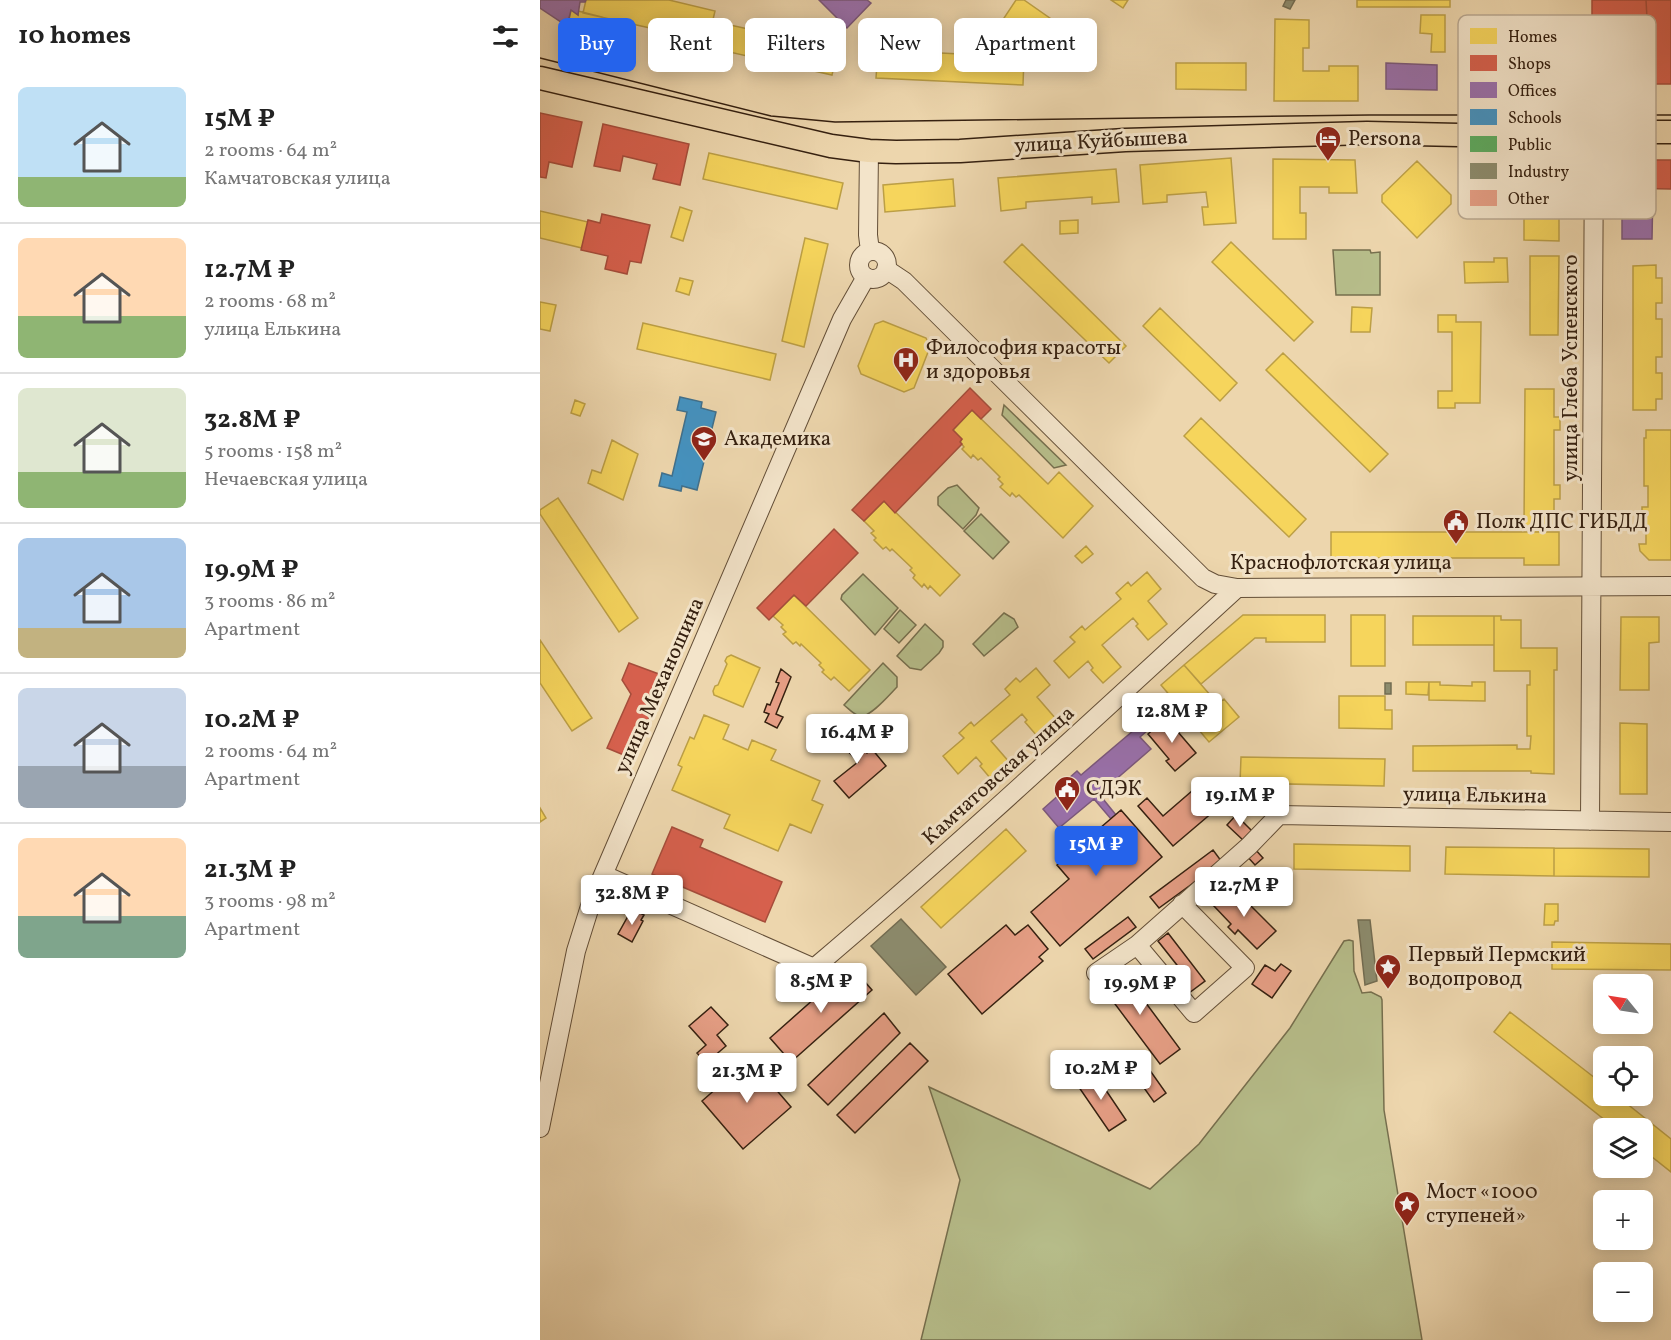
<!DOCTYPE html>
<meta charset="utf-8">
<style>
:root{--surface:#fff;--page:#f2f2f2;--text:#222;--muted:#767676;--line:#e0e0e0;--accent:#2563eb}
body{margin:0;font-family:Vollkorn,serif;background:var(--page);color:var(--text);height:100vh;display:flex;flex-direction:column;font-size:22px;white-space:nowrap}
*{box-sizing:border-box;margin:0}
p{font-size:20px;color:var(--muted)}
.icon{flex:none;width:33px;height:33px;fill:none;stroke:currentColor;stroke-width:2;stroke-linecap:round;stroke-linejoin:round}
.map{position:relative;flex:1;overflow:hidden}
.drawer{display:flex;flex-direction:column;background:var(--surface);width:540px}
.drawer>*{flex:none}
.banner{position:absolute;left:18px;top:18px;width:570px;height:54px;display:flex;gap:12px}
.needle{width:39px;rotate:300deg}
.controls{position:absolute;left:1053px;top:974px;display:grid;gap:12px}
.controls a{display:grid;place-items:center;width:60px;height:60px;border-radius:9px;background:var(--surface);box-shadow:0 3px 15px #0003;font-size:30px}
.price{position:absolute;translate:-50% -51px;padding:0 14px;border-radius:6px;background:#fff;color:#222;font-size:20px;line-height:39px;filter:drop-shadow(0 2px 3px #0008)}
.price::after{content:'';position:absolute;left:50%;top:36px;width:18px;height:14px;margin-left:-9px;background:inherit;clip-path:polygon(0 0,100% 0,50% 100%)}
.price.on{background:var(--accent);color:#fff}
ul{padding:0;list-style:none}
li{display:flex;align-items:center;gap:18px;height:150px;padding:0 18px}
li+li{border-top:2px solid var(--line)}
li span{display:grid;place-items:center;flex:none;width:168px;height:120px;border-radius:9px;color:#555}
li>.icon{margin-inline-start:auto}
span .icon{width:72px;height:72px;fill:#fffc;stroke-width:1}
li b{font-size:26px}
h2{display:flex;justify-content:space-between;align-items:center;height:72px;padding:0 18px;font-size:26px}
.tag{padding:0 21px;border-radius:9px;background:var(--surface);box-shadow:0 3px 15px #0003;font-size:21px;line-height:54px}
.tag.on{background:var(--accent);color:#fff}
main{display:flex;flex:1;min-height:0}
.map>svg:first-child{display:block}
.green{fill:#b7be8b;stroke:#766f4e;stroke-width:1.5}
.homes{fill:#f6d55c;stroke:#bc9f45;stroke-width:1.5}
.shops{fill:#d6604d;stroke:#a64d3b;stroke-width:1.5}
.offices{fill:#9970ab;stroke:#7b587c;stroke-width:1.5}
.schools{fill:#4393c3;stroke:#3f708d;stroke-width:1.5}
.industry{fill:#8c8c6e;stroke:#726c52;stroke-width:1.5}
.building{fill:#e79f86;stroke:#352010;stroke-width:1.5}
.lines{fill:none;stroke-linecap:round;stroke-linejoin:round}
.minor-casing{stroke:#634e37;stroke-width:20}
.major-casing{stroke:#352010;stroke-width:25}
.minor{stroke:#f3e4ca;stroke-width:18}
.major{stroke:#edd6ad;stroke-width:22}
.tram{stroke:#352010;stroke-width:1.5}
.labels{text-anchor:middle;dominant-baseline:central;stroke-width:6;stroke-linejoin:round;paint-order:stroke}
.poi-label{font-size:21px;fill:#352010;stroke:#f3e4ca;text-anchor:start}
.street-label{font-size:21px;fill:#352010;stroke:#f3e4ca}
.key{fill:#f3e4ca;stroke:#baa992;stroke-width:1.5}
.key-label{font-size:16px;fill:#352010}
</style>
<main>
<section class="drawer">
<h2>10 homes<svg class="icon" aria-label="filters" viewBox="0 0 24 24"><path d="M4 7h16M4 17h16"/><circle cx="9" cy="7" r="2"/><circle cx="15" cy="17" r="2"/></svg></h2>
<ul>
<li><span style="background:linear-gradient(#bfe0f5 75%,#8fb573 0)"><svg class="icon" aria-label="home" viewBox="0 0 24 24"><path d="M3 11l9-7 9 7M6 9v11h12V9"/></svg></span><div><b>15M ₽</b><p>2 rooms · 64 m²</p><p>Камчатовская улица</p></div></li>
<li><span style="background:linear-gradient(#ffd9b3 65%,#8fb573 0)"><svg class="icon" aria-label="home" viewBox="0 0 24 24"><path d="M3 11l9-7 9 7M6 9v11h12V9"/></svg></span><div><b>12.7M ₽</b><p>2 rooms · 68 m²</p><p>улица Елькина</p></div></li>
<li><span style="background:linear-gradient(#dfe7d0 70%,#8fb573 0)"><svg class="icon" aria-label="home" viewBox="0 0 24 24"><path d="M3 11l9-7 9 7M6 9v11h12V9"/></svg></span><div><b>32.8M ₽</b><p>5 rooms · 158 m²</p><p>Нечаевская улица</p></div></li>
<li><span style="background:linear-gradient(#a9c7e8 75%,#c2b280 0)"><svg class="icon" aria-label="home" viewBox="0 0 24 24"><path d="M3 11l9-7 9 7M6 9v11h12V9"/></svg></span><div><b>19.9M ₽</b><p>3 rooms · 86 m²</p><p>Apartment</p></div></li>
<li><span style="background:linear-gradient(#c9d6e8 65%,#9aa5b1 0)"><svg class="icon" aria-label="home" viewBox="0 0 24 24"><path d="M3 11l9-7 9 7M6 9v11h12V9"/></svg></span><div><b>10.2M ₽</b><p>2 rooms · 64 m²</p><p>Apartment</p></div></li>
<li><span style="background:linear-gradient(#ffd9b3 65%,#7fa58c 0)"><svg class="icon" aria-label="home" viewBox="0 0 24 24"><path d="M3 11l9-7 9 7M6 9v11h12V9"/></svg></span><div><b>21.3M ₽</b><p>3 rooms · 98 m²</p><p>Apartment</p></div></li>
</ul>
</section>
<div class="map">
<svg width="1131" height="1340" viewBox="0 0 1131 1340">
<rect width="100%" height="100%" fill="#edd6ad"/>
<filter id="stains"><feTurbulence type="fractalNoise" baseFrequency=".00333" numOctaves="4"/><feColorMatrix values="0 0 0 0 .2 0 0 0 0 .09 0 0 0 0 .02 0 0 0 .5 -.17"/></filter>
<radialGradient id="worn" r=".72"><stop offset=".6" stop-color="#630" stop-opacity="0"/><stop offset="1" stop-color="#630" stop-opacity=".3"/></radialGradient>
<path class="green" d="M830,250L831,253L840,252V295H796L793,250Z
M464,405L526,465L514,468L462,415Z
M417,485L439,508L436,515L423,529L398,505V497L408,488Z
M441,514L469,542L453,559L424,531Z
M323,574L358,608L335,635L301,599L302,595Z
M360,610L376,625L359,643L344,629Z
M464,613L474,619L478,627L444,656L433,644Z
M385,624L403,641V647L399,653L381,670L370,668L357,656Z
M343,663L357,677V687C350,694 330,718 320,716C314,715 308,708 304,705Z
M809,940L813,941L814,971L822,993L831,992L841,997L842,1000L844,1110L882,1340H381L420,1180L389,1087L610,1189L659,1144L750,1028L804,941Z"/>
<path class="homes" d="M46,0H129L175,11L168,41L43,13Z
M476,0H484L554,49L540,68L464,18Z
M571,0H588L583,8Z
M817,0H910V7H817Z
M31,10L38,15V11L62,17L60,26L29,20Z
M881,15H905V52H891L892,34L880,33Z
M735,19L769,20V48H763V71H789V66H818V101H734Z
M172,21L298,49L292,75L167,47Z
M338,50L484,57L483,85L336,78Z
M636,63H706V90L636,89Z
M169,153L303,183L297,209L163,179Z
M691,158L696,223L664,225L662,207H668L666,192L627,195V202L603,204L600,165Z
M733,159L815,160L817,193H789V187H760V213H766V239H733Z
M936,159H1019V241L984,240V211H990V188H964V193H935Z
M877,161L911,195V204L877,238L842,202V195Z
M576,169L579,202L552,204V197L486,202V208L461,211L458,178Z
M413,179L415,206L345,212L343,185Z
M140,207L152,211L143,241L131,237Z
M0,211L48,222L42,248L0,238Z
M538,220V233L520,234V221Z
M265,238L288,244L264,347L242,341Z
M691,242L773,322L754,341L672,262Z
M482,244L586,346L569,363L464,262Z
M990,256H1019L1018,335H990Z
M954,258H967L968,282L925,283L924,262H954Z
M1116,265V278H1122V303H1116V319H1122V357H1116V373H1122V399H1116V410H1093V266Z
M140,278L153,281L149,295L136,291Z
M0,302L16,305L10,331L0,329Z
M812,307L832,308L830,332H811Z
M620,308L697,383L680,401L603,326Z
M898,315H916V322H941L940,403H915V408H898V391H912V332H898Z
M343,321L386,338L390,347L374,388L364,392L321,374L318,366L335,324Z
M103,323L236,354L230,380L97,349Z
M743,353L848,454L830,472L726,370Z
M985,389H1014V417H1020V430H1014V485H1020V499H1014V527H1001V532H991V527H984Z
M35,400L45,404L40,416L31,413Z
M432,410L508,484L519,472L553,506L523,538L479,495L476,497L472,493L470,496L460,487L463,484L458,479L460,477L441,458L438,460L433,455L431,458L422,449L424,447L420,442L422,439L413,430Z
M661,418L766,519L749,537L644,436Z
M1106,430H1131V560H1109L1100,551L1099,544H1106V528H1102V507H1108V486H1104V438H1106Z
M72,440L98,454L83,500L48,483L52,470L61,473Z
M18,498L98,618L79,632L0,514V510Z
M344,501L420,575L400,596L390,586L388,589L384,584L382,587L373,578L375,575L370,570L372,568L352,549L350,551L346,547L343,549L334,540L336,538L331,533L334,531L324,521Z
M791,532H1019V565H984V558H791Z
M546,546L553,554L542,563L535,556Z
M607,572L621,589L608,601L627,624L608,640L596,626L598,624L593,618L562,645L581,667L563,683L551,670L553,668L548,661L529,678L514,661L535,642L530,637L542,626L545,630L581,599L576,593L588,582L591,586Z
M254,595L330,670L309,691L294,677L291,680L282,672L284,670L279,665L281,663L261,644L260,646L256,642L253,644L243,634L246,632L241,627L243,625L233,616Z
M703,615H785V642H726V638H715L661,684L644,665Z
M811,615H845V666H811Z
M873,616H954V645H873Z
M954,616H961V620H981V648H1017V670H1014V774L991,773V771H873V746L977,745V749H990L991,736H987V685H990V671H954Z
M1081,617H1119V642L1109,643V690H1080Z
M0,640L52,718L32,731L0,683Z
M191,655L220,668L203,707L174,695L173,691L175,686L178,685L187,664L185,661L187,657Z
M644,665L678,704L684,699L699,717L669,742L621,685Z
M496,668L510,685L497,697L516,719L497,736L485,722L487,720L482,714L451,741L470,763L451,779L440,766L442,764L436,757L418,774L403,756L424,738L419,733L431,722L434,726L470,695L465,689L476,678L480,682Z
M866,682H889L888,695L866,694Z
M889,682H900V685L932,686V682H945V701L889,700Z
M799,696H845V710H852V729L799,728Z
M164,715L189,725L183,739L208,750L212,740L236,750L231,760L280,781L272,800L283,805L271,833L250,824L238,851L184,828L190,815L132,790L142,767L138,765L150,737L154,739Z
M1080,723L1107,724V794H1080Z
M701,757L845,759L844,786L700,783Z
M0,808L6,818L0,822Z
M466,829L486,851L401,928L381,907Z
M754,844L870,846V871L754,869Z
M906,847L1014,848V876L905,874Z
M1014,848L1109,849V877L1014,876Z
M1005,904H1018V921H1015L1014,925H1004Z
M1012,942L1131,944V970L1012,969Z
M970,1012L1064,1085V1095H1076L1131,1139V1172L1102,1149V1128H1075L954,1032Z"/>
<path class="shops" d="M1052,0H1106L1107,18H1091V28H1082L1077,45L1058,40L1057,22L1052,23Z
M1106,0H1131V84H1091V18H1107Z
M0,113L42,122L32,167L9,162L6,178L0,177Z
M63,124L149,144L140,185L113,179L117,164L83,156L80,171L54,166Z
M1083,160H1131V189L1082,188Z
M62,214L110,225L101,263L90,261L87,274L65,269L68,256L41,250L48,220L60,223Z
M430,388L451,409L441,419L432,410L413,430L422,439L420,442L422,444L355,513L344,501L324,521L312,510Z
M294,529L318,553L266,606L254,595L229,620L217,608Z
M89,663L127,677L91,758L67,748L91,694L82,680Z
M132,827L163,840L160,847L242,882L225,922L112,874Z"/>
<path class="offices" d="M0,0H46L45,2H40L38,15L31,10L27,26L0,8Z
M279,0H327L331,3L307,28Z
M846,63L897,65V90L846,89Z
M1082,188H1113L1112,239H1082Z
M629,695L637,705L600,737L611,749L559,794L576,815L571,819L554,799L519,828L503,809L530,785L527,780L537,771L541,775L594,730L591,727Z"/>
<path class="schools" d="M140,397L162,402L161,408L176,412L157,490L142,486L141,491L119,486L122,473L132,476L147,412L137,410Z"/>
<path class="industry" d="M746,0H755L750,9L743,6Z
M845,683H851V694H845Z
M361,919L406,967L376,995L331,946Z
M818,920H830L837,981L825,985Z"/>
<path class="building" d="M241,669L251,677L236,714L243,717L237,728L225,722L229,714L224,712L227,704L230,705L239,683L236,682Z
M626,718L656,753L635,771L626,761L629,759L608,734Z
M298,725L327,753L332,749L346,766L309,798L294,781L318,762L291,733Z
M660,784L680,806L633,846L598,806L607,798L623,816Z
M581,810L622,857L520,946L491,912L529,879L517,865Z
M696,815L713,832L704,841L687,825Z
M714,848L723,858L715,865L706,855Z
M673,850L682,862L619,908L610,897Z
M692,887L736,931L717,949L698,930L695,934L688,927L691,924L673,905Z
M92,909L104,915L101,920L103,921L92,942L78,934Z
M588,917L596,927L553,959L545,949Z
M466,925L475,935L488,925L508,949L499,957L503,961L442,1014L408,974Z
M628,933L665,981L649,993L638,979L644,974L618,941Z
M741,964L751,971L732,998L712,984L725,965L735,971Z
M311,966L332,990L251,1062L230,1038Z
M580,968L640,1049L620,1064L560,984Z
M171,1007L188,1025L177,1035L186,1046L166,1063L157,1053L166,1045L149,1026Z
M344,1013L360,1033L288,1105L268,1085Z
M370,1043L388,1061L315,1133L297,1115Z
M210,1059L251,1107L203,1149L162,1101Z
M604,1062L626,1093L614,1102L592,1071Z
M553,1071L586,1120L569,1131L536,1083Z"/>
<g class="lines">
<g class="minor-casing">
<path id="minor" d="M329,151L328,235L330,251
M319 265a14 14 0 1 1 28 0a14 14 0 1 1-28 0Z
M346,269L364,281L663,578L675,584L697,588L1131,586
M1050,821L1054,151L1056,132
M64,875L274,968C418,846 557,716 697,588
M597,945L654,1013L705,968L642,904
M556,973L597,945L709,846L739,815L1131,822
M0,1128L36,951L51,903L302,319L326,277"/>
</g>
<g class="major-casing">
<path id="major" d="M0,78L291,146L329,151L356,152L420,151L585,140L827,133L919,135L1034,132H1131"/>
</g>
<use href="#minor" class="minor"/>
<use href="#major" class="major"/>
<path class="tram" d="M0,58L231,116L295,122L829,115H1131"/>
</g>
<defs>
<g id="hotel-pin" transform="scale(1.35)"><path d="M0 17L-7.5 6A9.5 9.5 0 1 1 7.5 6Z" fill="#8f2418" stroke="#f3e4ca"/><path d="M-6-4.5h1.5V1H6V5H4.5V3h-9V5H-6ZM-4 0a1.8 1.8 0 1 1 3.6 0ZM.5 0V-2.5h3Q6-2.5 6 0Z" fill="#fff"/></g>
<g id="hospital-pin" transform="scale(1.35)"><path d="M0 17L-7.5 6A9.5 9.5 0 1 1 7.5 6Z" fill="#8f2418" stroke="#f3e4ca"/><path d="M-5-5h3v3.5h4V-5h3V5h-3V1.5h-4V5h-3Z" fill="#fff"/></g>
<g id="school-pin" transform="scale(1.35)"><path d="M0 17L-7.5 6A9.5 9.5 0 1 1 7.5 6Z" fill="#8f2418" stroke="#f3e4ca"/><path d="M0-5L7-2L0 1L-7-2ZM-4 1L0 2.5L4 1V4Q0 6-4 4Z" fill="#fff"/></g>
<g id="civic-pin" transform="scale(1.35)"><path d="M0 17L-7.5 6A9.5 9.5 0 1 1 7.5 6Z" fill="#8f2418" stroke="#f3e4ca"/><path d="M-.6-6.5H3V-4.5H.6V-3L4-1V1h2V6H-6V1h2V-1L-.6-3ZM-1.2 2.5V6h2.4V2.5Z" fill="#fff"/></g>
<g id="sight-pin" transform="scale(1.35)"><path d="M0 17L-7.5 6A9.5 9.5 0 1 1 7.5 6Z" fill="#8f2418" stroke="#f3e4ca"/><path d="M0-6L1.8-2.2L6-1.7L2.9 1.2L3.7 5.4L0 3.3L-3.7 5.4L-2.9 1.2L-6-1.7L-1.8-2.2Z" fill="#fff"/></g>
</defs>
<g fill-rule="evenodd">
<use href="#hotel-pin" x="788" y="139"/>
<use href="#hospital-pin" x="366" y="360"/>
<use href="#school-pin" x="164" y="439"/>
<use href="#civic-pin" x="916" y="522"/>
<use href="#civic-pin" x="527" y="789"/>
<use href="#sight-pin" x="848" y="967"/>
<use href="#sight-pin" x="867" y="1204"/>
</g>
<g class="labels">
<g class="poi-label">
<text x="808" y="139">Persona</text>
<text x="386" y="348">Философия красоты<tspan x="386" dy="24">и здоровья</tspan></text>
<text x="184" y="439">Академика</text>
<text x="936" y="522">Полк ДПС ГИБДД</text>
<text x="546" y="789">СДЭК</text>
<text x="868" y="955">Первый Пермский<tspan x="868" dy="24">водопровод</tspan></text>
<text x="886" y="1192">Мост «1000<tspan x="886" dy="24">ступеней»</tspan></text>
</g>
<g class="street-label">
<text transform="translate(561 142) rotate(-3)">улица Куйбышева</text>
<text transform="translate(1031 368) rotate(-90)">улица Глеба Успенского</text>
<text x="801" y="563">Краснофлотская улица</text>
<text transform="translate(120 686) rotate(-66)">улица Механошина</text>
<text transform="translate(459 776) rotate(-42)">Камчатовская улица</text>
<text transform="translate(935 796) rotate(1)">улица Елькина</text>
</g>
</g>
<rect x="918" y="15" width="198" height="204" rx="9" class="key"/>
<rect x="930" y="28" width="27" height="16" fill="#f6d55c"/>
<rect x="930" y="55" width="27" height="16" fill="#d6604d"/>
<rect x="930" y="82" width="27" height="16" fill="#9970ab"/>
<rect x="930" y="109" width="27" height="16" fill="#4393c3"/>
<rect x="930" y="136" width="27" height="16" fill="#5aae61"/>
<rect x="930" y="163" width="27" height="16" fill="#8c8c6e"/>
<rect x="930" y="190" width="27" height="16" fill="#e79f86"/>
<g class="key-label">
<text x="968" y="42">Homes</text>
<text x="968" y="69">Shops</text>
<text x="968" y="96">Offices</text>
<text x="968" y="123">Schools</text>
<text x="968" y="150">Public</text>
<text x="968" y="177">Industry</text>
<text x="968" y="204">Other</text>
</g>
<rect width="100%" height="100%" filter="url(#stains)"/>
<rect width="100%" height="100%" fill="url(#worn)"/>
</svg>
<div class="controls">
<a><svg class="needle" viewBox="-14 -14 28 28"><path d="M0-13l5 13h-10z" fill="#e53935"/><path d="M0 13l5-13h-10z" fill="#767676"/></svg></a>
<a><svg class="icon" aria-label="locate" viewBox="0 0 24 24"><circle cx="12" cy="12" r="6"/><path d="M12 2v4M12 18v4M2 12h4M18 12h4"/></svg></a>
<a><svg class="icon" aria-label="layers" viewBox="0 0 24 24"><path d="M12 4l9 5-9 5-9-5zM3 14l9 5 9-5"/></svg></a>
<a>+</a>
<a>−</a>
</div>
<b class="price" style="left:632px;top:744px">12.8M ₽</b>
<b class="price" style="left:317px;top:765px">16.4M ₽</b>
<b class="price" style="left:700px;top:828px">19.1M ₽</b>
<b class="price on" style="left:556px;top:877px">15M ₽</b>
<b class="price" style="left:704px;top:918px">12.7M ₽</b>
<b class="price" style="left:92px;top:926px">32.8M ₽</b>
<b class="price" style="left:281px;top:1014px">8.5M ₽</b>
<b class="price" style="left:600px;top:1016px">19.9M ₽</b>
<b class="price" style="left:561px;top:1101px">10.2M ₽</b>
<b class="price" style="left:207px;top:1104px">21.3M ₽</b>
<div class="banner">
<a class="tag on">Buy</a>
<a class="tag">Rent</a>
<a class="tag">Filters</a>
<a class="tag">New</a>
<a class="tag">Apartment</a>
</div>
</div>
</main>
